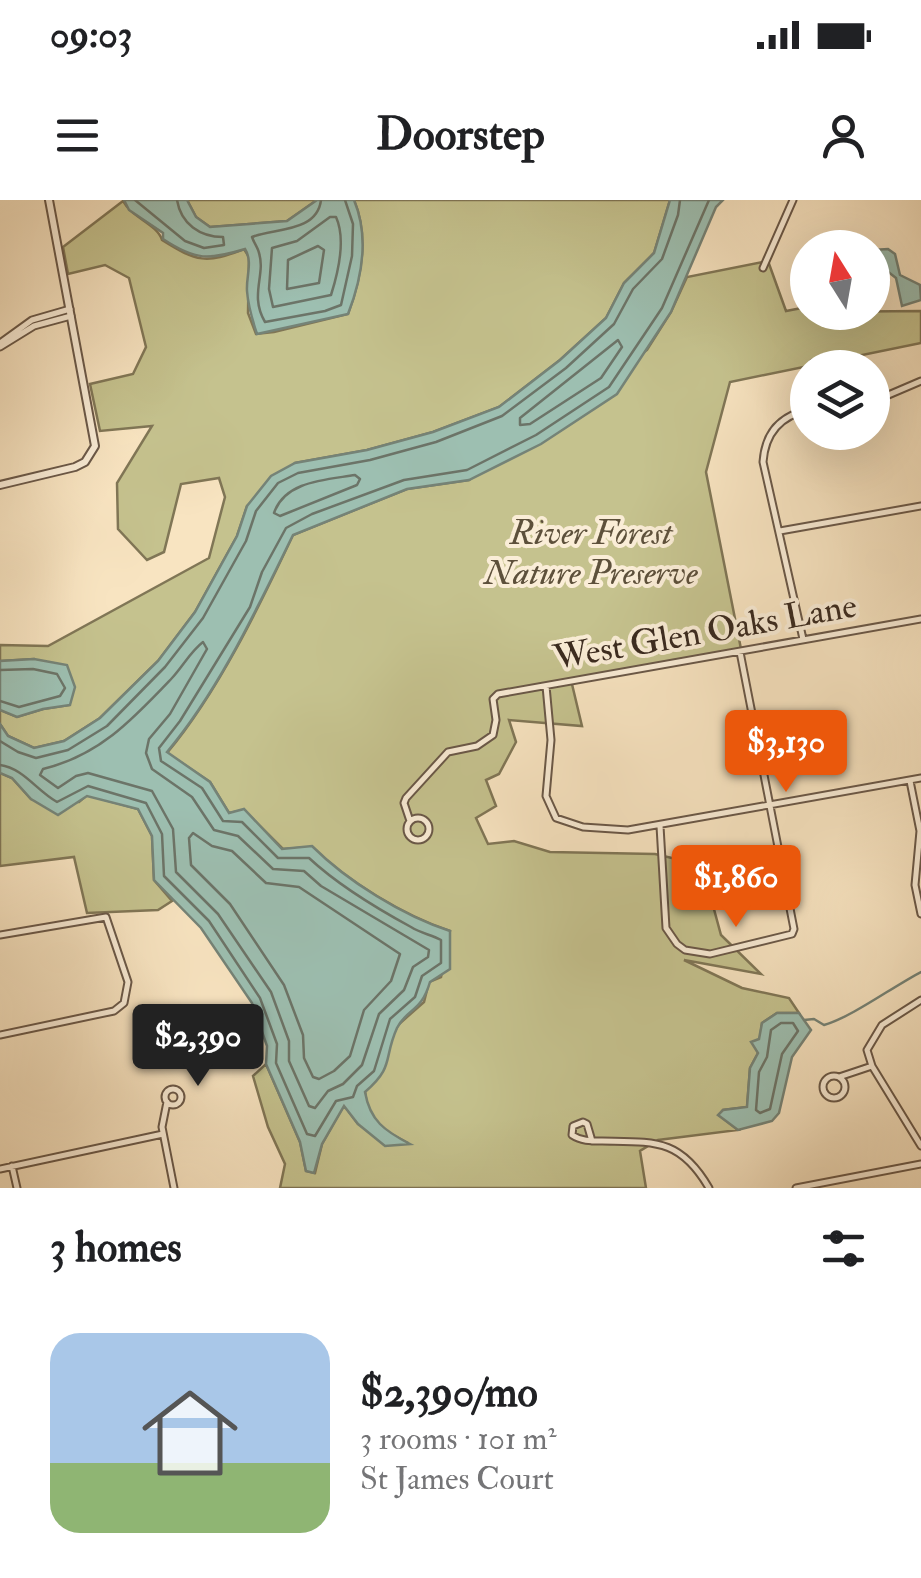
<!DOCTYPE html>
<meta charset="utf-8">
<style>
:root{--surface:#fff;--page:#f2f2f2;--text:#202124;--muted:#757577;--line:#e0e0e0;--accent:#ea580c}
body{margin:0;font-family:"IM FELL Double Pica",serif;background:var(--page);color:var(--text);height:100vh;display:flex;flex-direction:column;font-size:38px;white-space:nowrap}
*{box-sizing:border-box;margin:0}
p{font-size:32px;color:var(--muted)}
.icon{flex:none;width:55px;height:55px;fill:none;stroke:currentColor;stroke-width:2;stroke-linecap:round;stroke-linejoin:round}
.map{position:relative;height:988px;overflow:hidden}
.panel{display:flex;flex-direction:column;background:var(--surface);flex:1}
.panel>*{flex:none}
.needle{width:65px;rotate:349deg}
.buttons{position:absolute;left:790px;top:30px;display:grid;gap:20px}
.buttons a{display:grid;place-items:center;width:100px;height:100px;border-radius:50%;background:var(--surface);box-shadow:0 10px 40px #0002;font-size:50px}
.price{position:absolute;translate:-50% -85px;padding:0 22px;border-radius:10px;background:var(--accent);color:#fff;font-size:32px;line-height:65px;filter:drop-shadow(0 2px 5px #0008)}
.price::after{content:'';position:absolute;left:50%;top:60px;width:30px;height:22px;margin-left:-15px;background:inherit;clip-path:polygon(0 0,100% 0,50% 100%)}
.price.on{background:#222;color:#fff}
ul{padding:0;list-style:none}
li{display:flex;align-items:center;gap:30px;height:250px;padding:0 50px}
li+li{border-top:2px solid var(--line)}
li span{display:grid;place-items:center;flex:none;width:280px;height:200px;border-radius:30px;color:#555}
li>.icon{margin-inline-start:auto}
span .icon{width:120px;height:120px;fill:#fffc;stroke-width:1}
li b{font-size:42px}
h2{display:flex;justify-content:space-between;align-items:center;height:120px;padding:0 50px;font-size:42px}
.status{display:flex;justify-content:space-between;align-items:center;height:70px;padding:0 50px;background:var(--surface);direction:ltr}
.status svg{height:28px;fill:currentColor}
header{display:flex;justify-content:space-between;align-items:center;height:130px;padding:0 50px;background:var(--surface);font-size:45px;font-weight:800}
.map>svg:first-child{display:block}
.green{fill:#c5c28e;stroke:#807656;stroke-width:2.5}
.water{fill:#9dbfb1;stroke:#758377;stroke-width:2.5}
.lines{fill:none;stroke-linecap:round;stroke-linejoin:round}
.shore{stroke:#6c7468;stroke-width:2.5}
.stream{stroke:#758377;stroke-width:2.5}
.minor-casing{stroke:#6a5848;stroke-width:9}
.tertiary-casing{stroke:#6a5848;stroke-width:10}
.minor{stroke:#faedd7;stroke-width:5}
.tertiary{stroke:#faedd7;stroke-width:6}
.labels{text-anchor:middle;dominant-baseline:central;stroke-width:8;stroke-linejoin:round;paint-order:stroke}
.park-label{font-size:35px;font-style:italic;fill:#5d503b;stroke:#faedd7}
.street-label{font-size:35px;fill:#3a2a1f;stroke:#faedd7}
</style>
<div class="status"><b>09:03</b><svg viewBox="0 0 49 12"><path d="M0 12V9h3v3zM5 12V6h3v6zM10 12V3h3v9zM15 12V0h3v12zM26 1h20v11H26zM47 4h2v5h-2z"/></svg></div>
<header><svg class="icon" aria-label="menu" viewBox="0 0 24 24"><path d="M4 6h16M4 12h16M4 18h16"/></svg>Doorstep<svg class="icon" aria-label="person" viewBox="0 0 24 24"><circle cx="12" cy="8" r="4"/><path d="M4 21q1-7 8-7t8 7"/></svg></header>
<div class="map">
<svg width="921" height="988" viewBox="0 0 921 988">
<rect width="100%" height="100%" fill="#f8e4c1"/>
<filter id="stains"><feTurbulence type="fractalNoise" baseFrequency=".002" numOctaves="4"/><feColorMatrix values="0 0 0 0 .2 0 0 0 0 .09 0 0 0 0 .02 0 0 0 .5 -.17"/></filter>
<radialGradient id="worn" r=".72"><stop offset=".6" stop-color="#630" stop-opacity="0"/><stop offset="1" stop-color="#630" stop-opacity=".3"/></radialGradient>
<path class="green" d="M187,0H317L287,21L210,27L196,17Z
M354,0H670L654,53L624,83L606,118L560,160L499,207L433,232L367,250L295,263L247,306L237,336L195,412L158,461L100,518L64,541L34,548L8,536L0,524V510L17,517L43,509L69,505L34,459L0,461V445L48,446L209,358L225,297L219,278L181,284L164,352L147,360L118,329L117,283L152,226L100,231L90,184L133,174L146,147L129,78L105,65L68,74L63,47L123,1C132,18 157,24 162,40C197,62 206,64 244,49L249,57L248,113L256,134L274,132L348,114C362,77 369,36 354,0Z
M768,61L786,111L807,107L808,112L921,111V143L730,182L706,272L741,449L571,480L582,526L509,520L516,542L499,574L486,580L496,606L476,618L488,644L514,641L550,652L655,654L702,665L721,735L761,774L684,760L742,788L789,798L799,813H777L762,823L758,853L750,868L747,907L723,910L719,915L738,930L658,940L640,951L646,988H280L285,964L268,927L253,876L266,864L300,942L306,971L315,973L322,944L344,905L358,924L408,943L384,930L368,912L365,892L398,825L424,802L429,782L441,777L450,731C404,716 347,681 312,647L283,649L244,610L229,613L210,582L167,553C218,492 259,407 293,335L407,289L469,280L647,150L671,112L687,77Z
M0,573L12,578L31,599L79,602L87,595L138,609L152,636L154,680L172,701L158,710L87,713L74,657L0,666Z"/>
<path class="water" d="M124,0H187L196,17L210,27L287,21L317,0H354C369,36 362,78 348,114L257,134C252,119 248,106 247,91C246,76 253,62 245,49C209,60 196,61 163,39V33L129,10Z
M670,0H723L716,7L671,112L617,194L541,244L469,280L407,289L293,335C257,408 220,489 167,552L210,582L229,613L244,609L282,649L312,646C347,681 403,716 450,731V769L430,782C421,813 407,808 397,828C383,859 395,866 365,892C370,921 385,931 410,944L385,946L358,924L344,906L322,944L314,973L306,971L300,942L266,864L267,846L252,803L201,728L154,680L152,636L138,609L87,596L58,615L31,599L12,578L0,573V524L8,536L34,548L64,541L100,518L158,461L195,412L237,336L247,306L271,276L295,263L367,250L433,232L499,207L560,160L606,118L624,83L654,53Z
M888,49L895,54L900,75L920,85L921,100L902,106L896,78L873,60V50Z
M34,459L67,465L75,487L70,505L43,509L17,517L0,510V461Z
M777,813H799L811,830L792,857L779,913L772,921L738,930L718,915L723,910L747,907L750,868L758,853L751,842L759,839L762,823Z"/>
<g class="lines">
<path class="shore" d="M135,0L185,41L204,48L224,45L223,37C200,37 181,24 177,0
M321,0C317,33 273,28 252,37C254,43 258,48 259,53C266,75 249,95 265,122L325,111L341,105L352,56L353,24L345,0
M330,17H336C346,39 338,73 331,95L273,107L269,89L272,48L297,41Z
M318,46L324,50L319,83L287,89L288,60Z
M618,140L622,147L601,178L530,224L520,225V218Z
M355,275L360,279L357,285L280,316L274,313C285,281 325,280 355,275Z
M203,442L207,449L170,514L149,539L146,553L152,569L192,597L214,630L238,636L273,669L304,671L321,686L429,750L428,757L413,767L404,790L379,814L362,865L343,884L328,891L315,908L309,906L289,861V841L271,792L218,714L176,672L173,629L152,591L88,573L76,576L58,588L40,575L43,569C100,555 133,519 172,478C183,466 191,451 203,442Z
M0,470L33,469L57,474L65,488L60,496L19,507L0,501
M0,541L18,552L36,558L68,550L107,526L165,467L203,418L246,341L256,311L278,283L298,273L370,260L436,242L502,216L566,168L614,124L633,89L662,59L678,15L680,0
M0,565C23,568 37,591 57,602L88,586L146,603L162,634L164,676L209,721L260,798L277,844L276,863L307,934L315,936L336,901L353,897L357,886L374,871L390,819L415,797L422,776L441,763V740C432,735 420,733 411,727C376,708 338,685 309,658H278L242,622L223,621L202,588L161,561L159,548L180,521L250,407L262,372L286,328L312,314L404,280L467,270L536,235L609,187L662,108L709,0
M193,633L212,646L232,651L266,683L299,687L400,754L391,781L364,810L350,856L334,871L319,879L313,877L304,858L303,835L284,785L230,704L191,665L189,638Z
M781,823H793L798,831L782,854L770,909L760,913L756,910L759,872L767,857L771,830Z"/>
<path class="stream" d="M804,820L814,819L824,825C852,817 892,787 921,772"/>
<g class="minor-casing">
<path id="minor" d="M763,68L793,0
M0,143L32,120L70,109
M0,147L34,126L71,116
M813,163L814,168
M872,202L921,181
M780,331L921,306
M803,439L763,262C765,234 779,216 808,210
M546,486L551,540L546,596L556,618L583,627L628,630L921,578
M910,581L920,631L915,685L921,714
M407 629a11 11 0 1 1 22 0a11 11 0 1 1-22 0Z
M410,621L404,603L406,598L448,552L477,546L493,535L496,520L493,499L498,494L921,419
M660,626L666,728L677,744L685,750L710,754L792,734L794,729L740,452
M0,735L106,717L128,782L124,803L114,811L0,835
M921,800L882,825L867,850L872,866L921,946
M823 887a11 11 0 1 1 22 0a11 11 0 1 1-22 0Z
M839,877L872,866
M165 897a8 8 0 1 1 16 0a8 8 0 1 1-16 0Z
M167,902L162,927L174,988
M592,941L587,924L583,922L573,926L572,935C581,941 590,941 602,941C654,942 680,938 709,988
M12,966L17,988
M0,969L163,934
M796,988L921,964"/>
</g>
<g class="tertiary-casing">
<path id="tertiary" d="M0,285L75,267L85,262L95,246L49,0"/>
</g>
<use href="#minor" class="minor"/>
<use href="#tertiary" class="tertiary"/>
</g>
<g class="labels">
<g class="park-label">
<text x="591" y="333">River Forest<tspan x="591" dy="40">Nature Preserve</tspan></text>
</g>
<g class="street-label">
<text transform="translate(705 432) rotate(-10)">West Glen Oaks Lane</text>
</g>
</g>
<rect width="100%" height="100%" filter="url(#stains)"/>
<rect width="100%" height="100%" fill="url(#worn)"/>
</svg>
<div class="buttons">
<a><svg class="needle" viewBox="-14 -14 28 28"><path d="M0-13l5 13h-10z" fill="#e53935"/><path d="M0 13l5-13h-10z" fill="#757577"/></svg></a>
<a><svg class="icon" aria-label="layers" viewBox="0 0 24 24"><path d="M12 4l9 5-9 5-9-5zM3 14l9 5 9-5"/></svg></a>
</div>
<b class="price" style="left:786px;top:595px">$3,130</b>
<b class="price" style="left:736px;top:730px">$1,860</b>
<b class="price on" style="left:198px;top:889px">$2,390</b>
</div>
<section class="panel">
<h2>3 homes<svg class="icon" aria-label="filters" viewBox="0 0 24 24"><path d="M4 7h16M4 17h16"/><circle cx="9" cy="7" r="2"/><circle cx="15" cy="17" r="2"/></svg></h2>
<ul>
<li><span style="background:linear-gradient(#a9c7e8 65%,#8fb573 0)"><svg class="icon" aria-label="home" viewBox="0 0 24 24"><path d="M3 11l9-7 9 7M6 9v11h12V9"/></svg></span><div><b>$2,390/mo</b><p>3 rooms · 101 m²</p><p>St James Court</p></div></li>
</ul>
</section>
